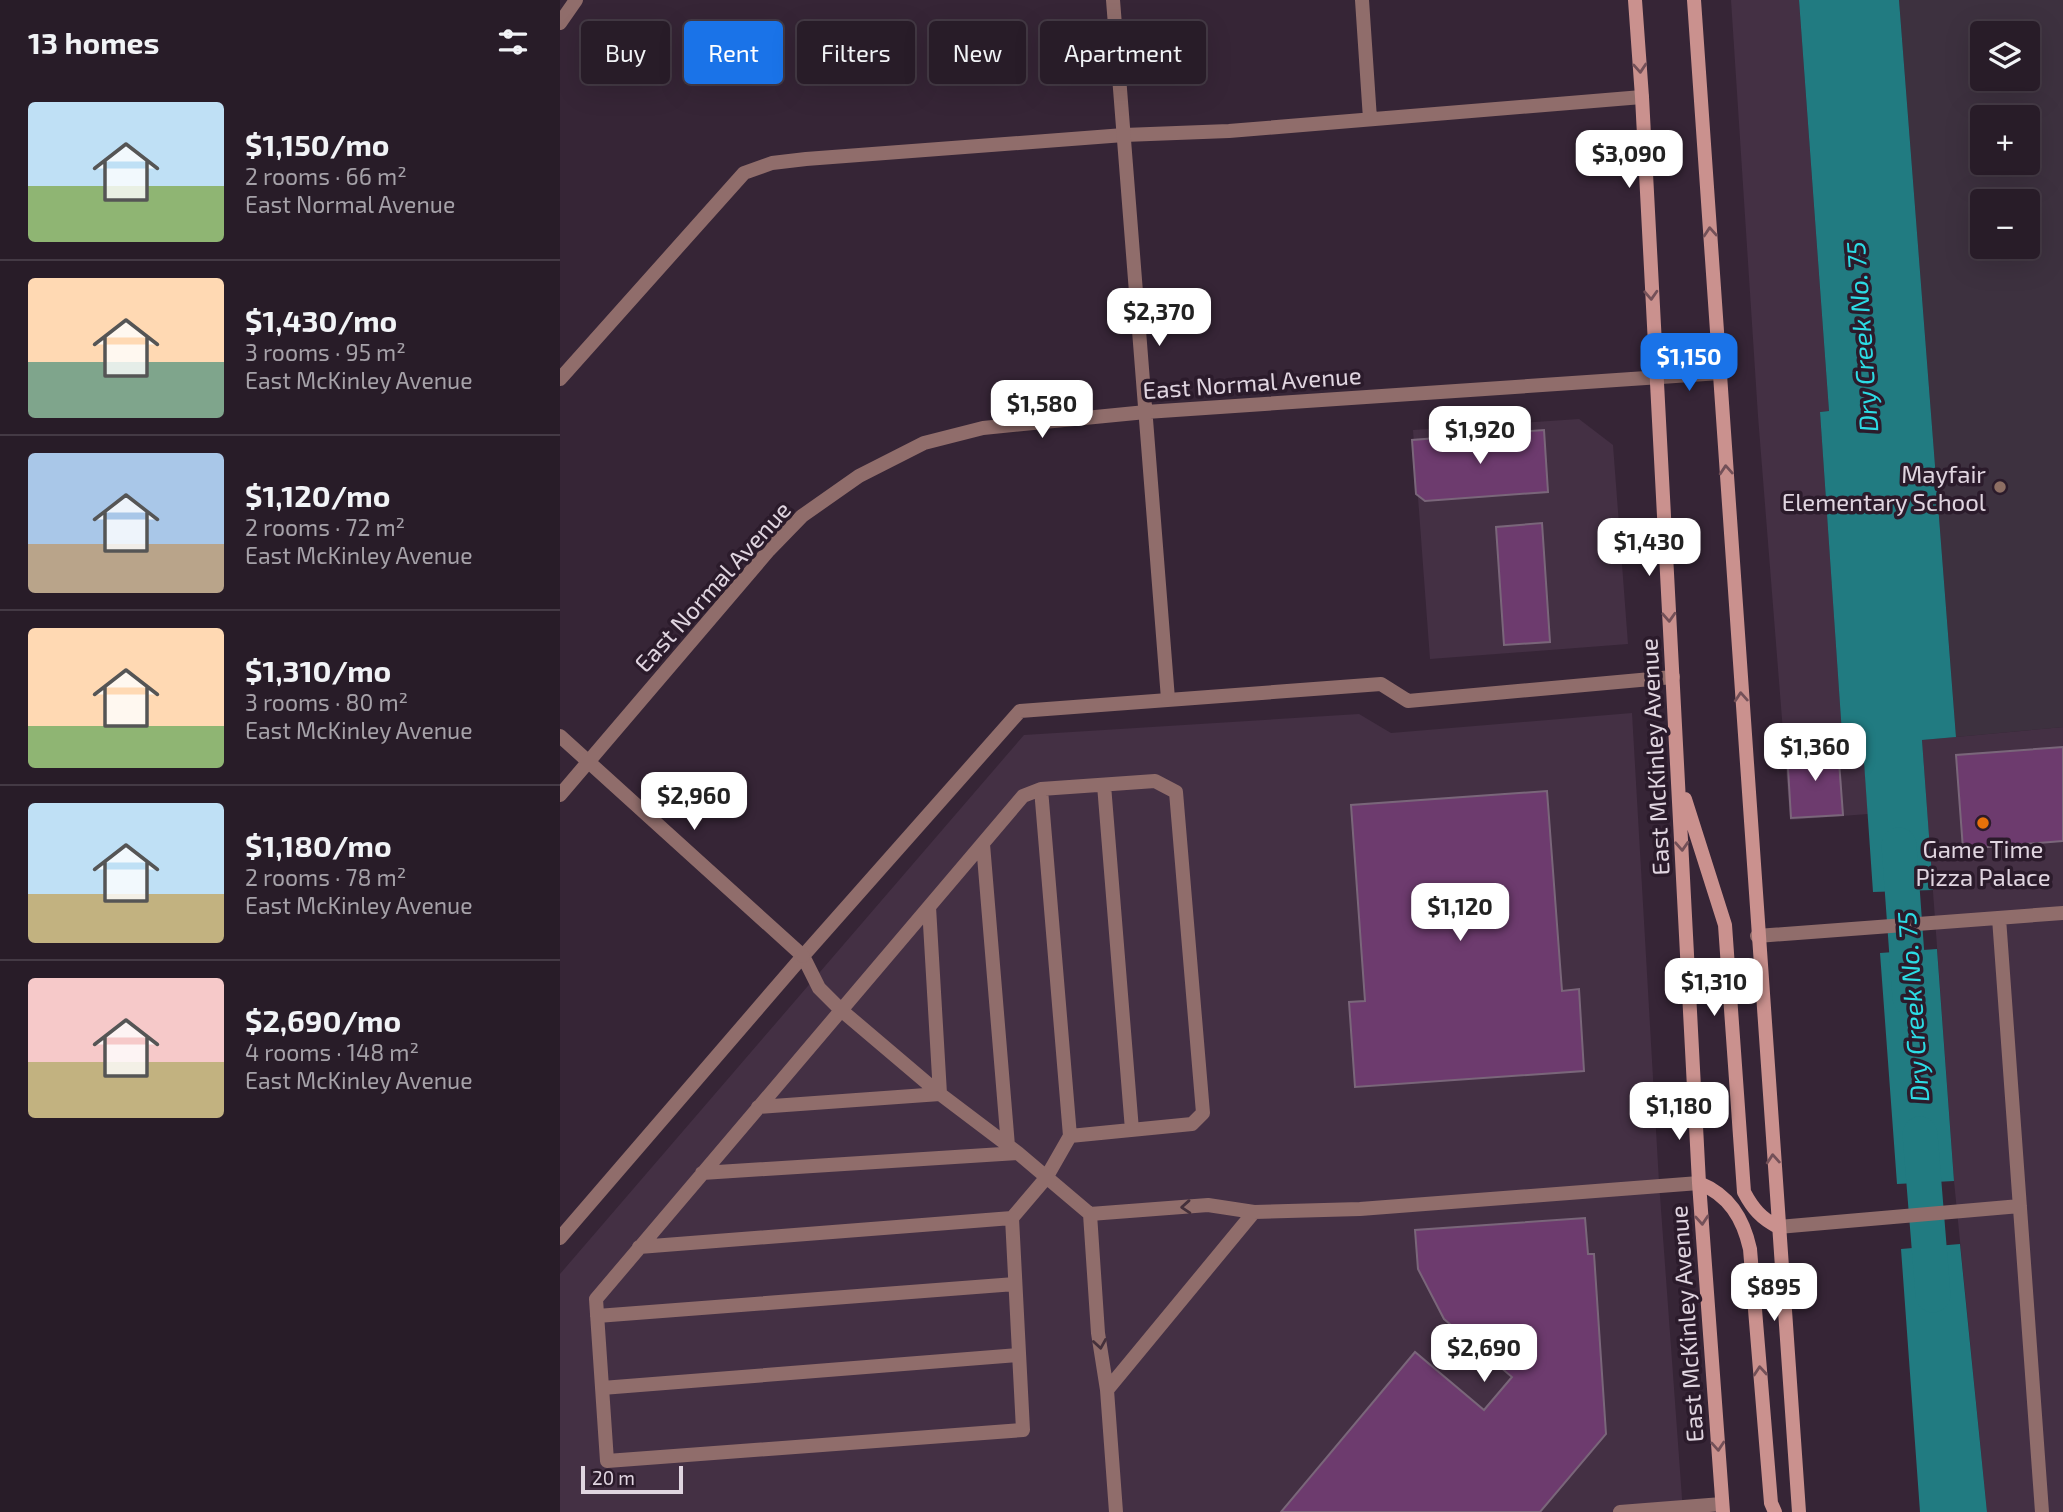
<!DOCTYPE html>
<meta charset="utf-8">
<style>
:root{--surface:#281c28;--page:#342934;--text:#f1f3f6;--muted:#a5a1a8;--line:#443a45;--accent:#1a73e8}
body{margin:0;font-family:"Exo 2",sans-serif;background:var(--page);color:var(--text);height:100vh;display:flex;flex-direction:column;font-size:26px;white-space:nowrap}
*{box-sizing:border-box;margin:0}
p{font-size:23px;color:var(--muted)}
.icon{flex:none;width:38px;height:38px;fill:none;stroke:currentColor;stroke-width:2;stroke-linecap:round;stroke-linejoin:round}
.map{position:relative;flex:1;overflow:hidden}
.panel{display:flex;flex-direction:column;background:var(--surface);width:560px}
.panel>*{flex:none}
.banner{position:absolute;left:21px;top:21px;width:665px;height:63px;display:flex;gap:14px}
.fabs{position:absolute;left:1410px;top:21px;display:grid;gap:14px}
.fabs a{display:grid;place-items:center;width:70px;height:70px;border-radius:7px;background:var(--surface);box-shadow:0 7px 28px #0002,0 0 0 2px var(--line);font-size:35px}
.scale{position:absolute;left:21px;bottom:18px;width:102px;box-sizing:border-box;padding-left:7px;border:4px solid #e0d5e0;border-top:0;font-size:19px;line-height:24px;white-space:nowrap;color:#e0d5e0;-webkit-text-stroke:5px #2b1b2b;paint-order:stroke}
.price{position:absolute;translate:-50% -60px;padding:0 16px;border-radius:14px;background:#fff;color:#222;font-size:23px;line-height:46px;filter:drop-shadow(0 2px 4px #0008)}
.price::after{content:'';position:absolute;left:50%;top:42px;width:21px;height:16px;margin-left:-10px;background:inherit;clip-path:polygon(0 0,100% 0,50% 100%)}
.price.on{background:var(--accent);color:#fff}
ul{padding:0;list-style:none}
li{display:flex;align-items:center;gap:21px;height:175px;padding:0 28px}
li+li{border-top:2px solid var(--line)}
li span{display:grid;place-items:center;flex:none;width:196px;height:140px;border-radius:7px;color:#555}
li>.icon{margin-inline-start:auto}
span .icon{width:84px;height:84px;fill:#fffc;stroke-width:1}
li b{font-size:30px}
h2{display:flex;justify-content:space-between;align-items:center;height:84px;padding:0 28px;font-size:30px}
.tag{padding:0 24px;border-radius:7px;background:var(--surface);box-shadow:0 7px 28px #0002,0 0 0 2px var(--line);font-size:24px;line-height:63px}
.tag.on{background:var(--accent);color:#fff}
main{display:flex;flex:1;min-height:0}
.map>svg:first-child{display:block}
.built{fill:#443044}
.education{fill:#3d313f;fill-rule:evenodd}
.water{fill:#217b81}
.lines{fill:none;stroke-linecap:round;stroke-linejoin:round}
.canal{stroke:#217b81;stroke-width:35}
.building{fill:#6d3b6e;stroke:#7a667a;stroke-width:2}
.lane{stroke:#906d6b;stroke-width:14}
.street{stroke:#906d6b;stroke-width:14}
.secondary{stroke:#ca918e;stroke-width:14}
.oneway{stroke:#735058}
.oneway2{stroke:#44303b}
.education-dot{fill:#8d6e63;stroke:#2b1b2b;stroke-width:2.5}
.food-dot{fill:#e8710a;stroke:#2b1b2b;stroke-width:2.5}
.labels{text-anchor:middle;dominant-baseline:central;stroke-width:7;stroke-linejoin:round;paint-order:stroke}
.street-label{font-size:24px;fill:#e0d5e0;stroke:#2b1b2b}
.poi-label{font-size:24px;fill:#e0d5e0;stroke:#2b1b2b;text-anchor:end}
.water-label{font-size:26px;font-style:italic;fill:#2cdce5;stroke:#2b1b2b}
</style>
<main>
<section class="panel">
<h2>13 homes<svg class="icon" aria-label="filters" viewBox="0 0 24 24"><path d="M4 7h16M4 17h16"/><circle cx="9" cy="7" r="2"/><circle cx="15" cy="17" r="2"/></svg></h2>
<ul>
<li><span style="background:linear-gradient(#bfe0f5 60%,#8fb573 0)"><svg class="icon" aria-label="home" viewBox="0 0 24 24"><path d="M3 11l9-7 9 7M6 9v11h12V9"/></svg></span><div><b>$1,150/mo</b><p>2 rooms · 66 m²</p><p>East Normal Avenue</p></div></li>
<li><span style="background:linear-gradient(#ffd9b3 60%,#7fa58c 0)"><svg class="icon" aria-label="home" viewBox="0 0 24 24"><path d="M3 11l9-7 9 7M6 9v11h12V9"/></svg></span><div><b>$1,430/mo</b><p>3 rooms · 95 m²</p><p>East McKinley Avenue</p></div></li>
<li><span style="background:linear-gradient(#a9c7e8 65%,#b9a48a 0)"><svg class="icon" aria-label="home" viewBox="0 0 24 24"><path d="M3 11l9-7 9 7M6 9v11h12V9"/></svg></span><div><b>$1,120/mo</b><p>2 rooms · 72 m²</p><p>East McKinley Avenue</p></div></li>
<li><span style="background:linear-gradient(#ffd9b3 70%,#8fb573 0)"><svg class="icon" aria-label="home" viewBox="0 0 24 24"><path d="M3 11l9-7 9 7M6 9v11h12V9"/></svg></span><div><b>$1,310/mo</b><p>3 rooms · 80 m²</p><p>East McKinley Avenue</p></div></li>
<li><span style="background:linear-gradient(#bfe0f5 65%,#c2b280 0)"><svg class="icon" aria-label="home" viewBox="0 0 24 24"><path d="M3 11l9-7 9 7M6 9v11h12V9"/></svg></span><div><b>$1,180/mo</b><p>2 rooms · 78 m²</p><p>East McKinley Avenue</p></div></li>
<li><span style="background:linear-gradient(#f6c9c9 60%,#c2b280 0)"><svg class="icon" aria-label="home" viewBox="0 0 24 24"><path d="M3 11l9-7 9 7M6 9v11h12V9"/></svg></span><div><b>$2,690/mo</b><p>4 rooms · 148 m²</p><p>East McKinley Avenue</p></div></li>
</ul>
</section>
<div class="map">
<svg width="1503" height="1512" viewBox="0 0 1503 1512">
<rect width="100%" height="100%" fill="#362536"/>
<path class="built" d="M1171,0H1239L1269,411L1260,412L1282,733L1302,732L1308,814L1230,820L1198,416Z
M1019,419L1053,445L1068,644L870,659L853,430Z
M1072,713L1099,1182L1123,1512H0V1274L464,735L799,714L831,733Z
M1503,727V1512H1427L1394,1181L1362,740Z"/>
<path class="education" d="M1339,0H1503V727L1396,737ZM1423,33H1468V79H1423ZM1423,117H1468V163H1423ZM1423,201H1468V247H1423Z"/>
<path class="water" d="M1239,0H1339L1396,737L1362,740L1373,890L1313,892L1302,733L1282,734L1260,412L1269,411Z
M1377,949L1394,1181L1337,1184L1320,953Z
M1400,1244L1427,1512H1360L1341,1249Z"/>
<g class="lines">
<path class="canal" d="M1339,845L1350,998
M1360,1134L1373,1295"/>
</g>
<path class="building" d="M984,430L988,492L865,501L856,494L852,440Z
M982,523L990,642L944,645L936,527Z
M1503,747V841L1403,849L1396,755Z
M1278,748L1283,815L1231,818L1227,752Z
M987,791L1002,991L1019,989L1024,1071L795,1087L789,1002L805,1001L791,805Z
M1025,1218L1028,1254H1034L1046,1434L980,1512H721L855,1352L924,1410L952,1377L884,1319L858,1269L855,1230Z"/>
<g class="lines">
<path class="lane" d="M802,0L810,119
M0,379L184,173L212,163L246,159L564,135L669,131L1082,97
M595,781L616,792L643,1113L632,1124L510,1136L486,1178L452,1218L463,1430L47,1461L36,1299L463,796L481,789Z
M544,785L572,1130
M481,789L510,1136
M423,844L448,1146
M1439,918L1482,1512
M1197,936L1503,913
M243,956L259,988L281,1010L380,1094L458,1153L530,1214
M198,1107L380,1094L369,907
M142,1173L458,1153
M1218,1227L1460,1206
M0,1238L243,956L460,711L821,684L848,701L1113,677
M79,1247L452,1218
M37,1316L455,1284
M42,1388L459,1355
M547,1390L538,1333L530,1214L648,1205L694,1212
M556,1512L547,1390L694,1212L800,1209L1139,1183
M1060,1512L1162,1504"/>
<path class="street" d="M553,0L608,699
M0,23L16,0
M0,736L243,956
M0,795L209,550L242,516L299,476L364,443L423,428L586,412L1160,373"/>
<path class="secondary" d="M1075,0L1082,97L1139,1183L1163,1512
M1134,0L1239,1512
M1125,799L1165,925L1184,1192C1193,1209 1201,1218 1218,1227
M1139,1183C1169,1195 1183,1218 1190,1249L1211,1503L1215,1512"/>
</g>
<defs><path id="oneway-chevron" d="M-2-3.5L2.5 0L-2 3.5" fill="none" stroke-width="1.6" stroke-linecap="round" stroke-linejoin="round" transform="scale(1.75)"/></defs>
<g class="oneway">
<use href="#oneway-chevron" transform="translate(1080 68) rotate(86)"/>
<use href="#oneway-chevron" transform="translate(1150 232) rotate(-94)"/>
<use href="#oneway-chevron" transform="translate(1091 295) rotate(87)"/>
<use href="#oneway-chevron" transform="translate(1166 470) rotate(-94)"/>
<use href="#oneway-chevron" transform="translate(1109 617) rotate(87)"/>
<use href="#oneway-chevron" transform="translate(1181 697) rotate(-94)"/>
<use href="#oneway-chevron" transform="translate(1122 846) rotate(87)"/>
<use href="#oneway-chevron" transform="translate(1213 1159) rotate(-94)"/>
<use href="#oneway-chevron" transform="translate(1142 1220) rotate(86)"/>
<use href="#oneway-chevron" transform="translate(1200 1371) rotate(-95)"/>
<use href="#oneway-chevron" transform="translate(1158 1446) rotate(86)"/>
</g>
<g class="oneway2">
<use href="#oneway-chevron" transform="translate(626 1207) rotate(176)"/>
<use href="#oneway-chevron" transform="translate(540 1344) rotate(81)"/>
</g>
<circle class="education-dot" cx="1440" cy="487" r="7"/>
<circle class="food-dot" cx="1423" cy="823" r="7"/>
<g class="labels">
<g class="street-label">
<text transform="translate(692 382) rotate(-4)">East Normal Avenue</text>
<text transform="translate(152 586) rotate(-48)">East Normal Avenue</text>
<text transform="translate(1094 757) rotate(-93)">East McKinley Avenue</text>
<text transform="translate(1126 1324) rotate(-94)">East McKinley Avenue</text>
</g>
<g class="poi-label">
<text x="1426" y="473">Mayfair<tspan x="1426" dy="28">Elementary School</tspan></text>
<text x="1423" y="848" text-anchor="middle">Game Time<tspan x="1423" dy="28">Pizza Palace</tspan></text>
</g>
<g class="water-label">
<text transform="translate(1301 337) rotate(-94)">Dry Creek No. 75</text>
<text transform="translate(1352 1007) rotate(-94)">Dry Creek No. 75</text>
</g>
</g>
</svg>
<div class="fabs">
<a><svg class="icon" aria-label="layers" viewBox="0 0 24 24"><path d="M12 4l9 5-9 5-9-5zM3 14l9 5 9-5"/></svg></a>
<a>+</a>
<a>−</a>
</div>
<div class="scale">20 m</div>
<b class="price" style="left:1069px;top:190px">$3,090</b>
<b class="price" style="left:599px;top:348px">$2,370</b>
<b class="price on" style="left:1129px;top:393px">$1,150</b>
<b class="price" style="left:482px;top:440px">$1,580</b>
<b class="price" style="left:920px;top:466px">$1,920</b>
<b class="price" style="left:1089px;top:578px">$1,430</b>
<b class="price" style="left:1255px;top:783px">$1,360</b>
<b class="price" style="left:134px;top:832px">$2,960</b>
<b class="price" style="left:900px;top:943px">$1,120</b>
<b class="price" style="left:1154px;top:1018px">$1,310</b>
<b class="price" style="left:1119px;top:1142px">$1,180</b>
<b class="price" style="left:1214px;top:1323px">$895</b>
<b class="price" style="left:924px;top:1384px">$2,690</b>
<div class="banner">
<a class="tag">Buy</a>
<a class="tag on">Rent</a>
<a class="tag">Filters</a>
<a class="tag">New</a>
<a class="tag">Apartment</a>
</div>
</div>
</main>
